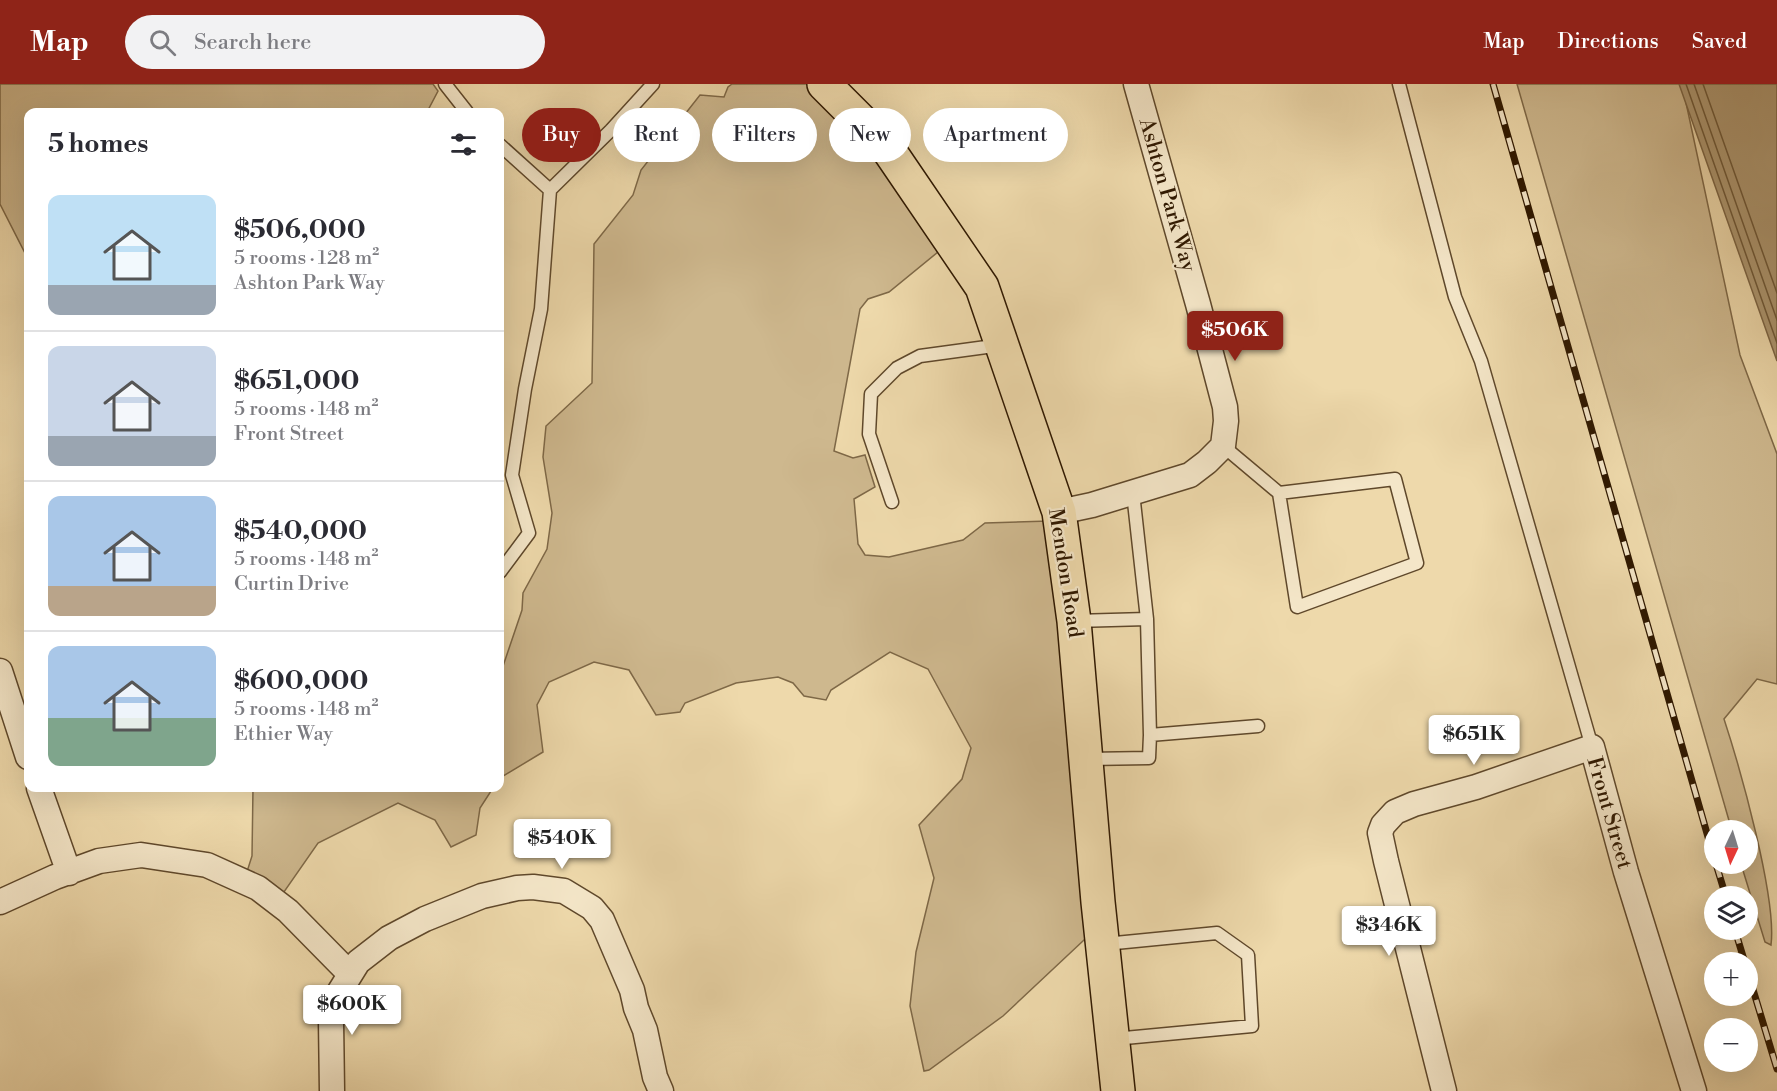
<!DOCTYPE html>
<meta charset="utf-8">
<style>
:root{--surface:#fff;--page:#f2f2f3;--text:#2b2b33;--muted:#7c7c81;--line:#e1e1e2;--accent:#8f2418}
body{margin:0;font-family:"Libre Bodoni",serif;background:var(--page);color:var(--text);height:100vh;display:flex;flex-direction:column;font-size:22px;white-space:nowrap}
*{box-sizing:border-box;margin:0}
p{font-size:20px;color:var(--muted)}
.icon{flex:none;width:33px;height:33px;fill:none;stroke:currentColor;stroke-width:2;stroke-linecap:round;stroke-linejoin:round}
.map{position:relative;flex:1;overflow:hidden}
.panel{position:absolute;left:24px;top:24px;width:480px;height:684px;display:flex;flex-direction:column;background:var(--surface);border-radius:12px;box-shadow:0 6px 24px #0002}
.panel>*{flex:none}
.banner{position:absolute;left:522px;top:24px;width:570px;height:54px;display:flex;gap:12px}
.needle{width:39px;rotate:184deg}
.controls{position:absolute;left:1704px;top:736px;display:grid;gap:12px}
.controls a{display:grid;place-items:center;width:54px;height:54px;border-radius:50%;background:var(--surface);box-shadow:0 6px 24px #0002;font-size:30px}
.price{position:absolute;translate:-50% -51px;padding:0 14px;border-radius:6px;background:#fff;color:#222;font-size:20px;line-height:39px;filter:drop-shadow(0 2px 3px #0008)}
.price::after{content:'';position:absolute;left:50%;top:36px;width:18px;height:14px;margin-left:-9px;background:inherit;clip-path:polygon(0 0,100% 0,50% 100%)}
.price.active{background:var(--accent);color:#fff}
ul{padding:0;list-style:none}
li{display:flex;align-items:center;gap:18px;height:150px;padding:0 24px}
li+li{border-top:2px solid var(--line)}
li span{display:grid;place-items:center;flex:none;width:168px;height:120px;border-radius:12px;color:#555}
li>.icon{margin-inline-start:auto}
span .icon{width:72px;height:72px;fill:#fffc;stroke-width:1}
li b{font-size:26px}
h2{display:flex;justify-content:space-between;align-items:center;height:72px;padding:0 24px;font-size:26px}
.chip{padding:0 21px;border-radius:27px;background:var(--surface);box-shadow:0 6px 24px #0002;font-size:21px;line-height:54px}
.chip.active{background:var(--accent);color:#fff}
header{display:flex;align-items:center;gap:36px;box-sizing:border-box;height:84px;padding:0 30px;background:var(--accent);color:#fff}
header strong{font-size:28px}
nav{display:flex;gap:33px;margin-inline-start:auto;font-size:21px}
.search{width:420px;height:54px;background:var(--page);display:flex;align-items:center;gap:15px;box-sizing:border-box;padding:0 21px;border-radius:33px;color:var(--muted);font-size:22px}
.map>svg:first-child{display:block}
.green{fill:#ceb88e;stroke:#7e6847;stroke-width:1.5}
.water{fill:#ad9771;stroke:#7b6444;stroke-width:1.5}
.lines{fill:none;stroke-linecap:round;stroke-linejoin:round}
.shore{stroke:#6e5838;stroke-width:1.5}
.lane-casing{stroke:#5f482b;stroke-width:15}
.street-casing{stroke:#5f482b;stroke-width:27}
.primary-casing{stroke:#2f1800;stroke-width:36}
.lane{stroke:#f4e6c8;stroke-width:12}
.street{stroke:#f4e6c8;stroke-width:24}
.primary{stroke:#eed9ab;stroke-width:33}
.rail-casing{stroke:#2f1800;stroke-width:7}
.rail{stroke:#f4e6c8;stroke-width:4.5;stroke-dasharray:14;stroke-linecap:butt}
.labels{text-anchor:middle;dominant-baseline:central;stroke-width:4.5;stroke-linejoin:round;paint-order:stroke}
.street-label{font-size:21px;fill:#2f1800;stroke:#f4e6c8}
</style>
<header>
<strong>Map</strong>
<div class="search"><svg class="icon" aria-label="search" viewBox="0 0 24 24"><circle cx="10" cy="10" r="6"/><path d="M15 15l6 6"/></svg>Search here</div>
<nav><a>Map</a><a>Directions</a><a>Saved</a></nav>
</header>
<div class="map">
<svg width="1777" height="1007" viewBox="0 0 1777 1007">
<rect width="100%" height="100%" fill="#eed9ab"/>
<filter id="stains"><feTurbulence type="fractalNoise" baseFrequency=".00333" numOctaves="4"/><feColorMatrix values="0 0 0 0 .2 0 0 0 0 .09 0 0 0 0 .02 0 0 0 .5 -.17"/></filter>
<radialGradient id="worn" r=".72"><stop offset=".6" stop-color="#630" stop-opacity="0"/><stop offset="1" stop-color="#630" stop-opacity=".3"/></radialGradient>
<path class="green" d="M0,0H433L438,7L427,28H28V175L0,120Z
M732,0H823L949,159L889,208L868,215L860,225L834,367L853,374L865,371L875,403L854,415L858,460L865,471L889,473L963,456L985,439L1049,437L1100,841L1003,932L929,986L924,987L910,922L916,868L934,794L919,741L962,695L971,664L928,585L890,568L831,606L826,616L804,612L793,599L778,593L736,599L685,619L680,628L656,631L629,586L594,578L549,598L537,621L543,668L500,694V591L522,526L523,509L547,465L552,429L543,373L546,342L592,299L594,160L633,111L641,86L700,11L724,13L728,3Z
M1517,0H1682L1740,271L1777,370V600L1757,595L1724,635C1740,684 1777,814 1771,861L1765,858L1741,780H1748V747H1732Z
M253,704H493L480,724L476,751L451,763L435,736L398,719L318,759L277,818L245,794L252,772Z"/>
<path class="water" d="M1679,0H1777V277Z"/>
<g class="lines">
<path class="shore" d="M1686,0L1777,259
M1694,0L1777,236
M1703,0L1777,209"/>
<g class="lane-casing">
<path id="lane" d="M445,0L467,28
M1399,0L1455,213L1481,277L1592,663
M500,61L550,106
M1223,362L1279,409L1297,523L1417,479L1395,395L1279,409
M892,418L869,350L871,310L897,284L920,272L1001,261
M500,488L529,449L512,391L525,305L541,225L550,106L611,46L653,0
M1147,535L1150,651L1258,642
M1075,537L1147,535L1133,409
M1087,675L1149,674L1150,651
M1105,860L1217,849L1248,871L1252,942L1114,955"/>
</g>
<g class="street-casing">
<path id="street" d="M1059,428L1092,421L1190,391L1207,378L1223,362L1226,337L1225,323L1198,220L1136,0
M0,587L28,673
M39,704L69,789
M0,818L55,793L99,777L141,771L207,781L258,804L288,827L350,890
M332,1007L331,936L335,915L358,878L389,854L425,835L482,812L517,804L533,803L564,807L592,824L602,836L632,906L636,924L645,946L655,993L661,1007
M1444,1007L1386,777L1380,749L1383,741L1395,728L1414,720L1476,703L1592,663L1626,788L1694,1007"/>
</g>
<g class="primary-casing">
<path id="primary" d="M824,0L886,62L982,203L1059,428L1074,537L1098,818L1118,1007"/>
</g>
<use href="#lane" class="lane"/>
<use href="#street" class="street"/>
<use href="#primary" class="primary"/>
<g class="rail-casing">
<path id="rail" d="M1493,0L1714,774
M1716,780L1726,813
M1735,846L1745,879
M1748,889L1777,985"/>
</g>
<use href="#rail" class="rail"/>
</g>
<g class="labels">
<g class="street-label">
<text transform="translate(1167 111) rotate(74)">Ashton Park Way</text>
<text transform="translate(1065 489) rotate(81)">Mendon Road</text>
<text transform="translate(1609 729) rotate(74)">Front Street</text>
</g>
</g>
<rect width="100%" height="100%" filter="url(#stains)"/>
<rect width="100%" height="100%" fill="url(#worn)"/>
</svg>
<div class="controls">
<a><svg class="needle" viewBox="-14 -14 28 28"><path d="M0-13l5 13h-10z" fill="#e53935"/><path d="M0 13l5-13h-10z" fill="#7c7c81"/></svg></a>
<a><svg class="icon" aria-label="layers" viewBox="0 0 24 24"><path d="M12 4l9 5-9 5-9-5zM3 14l9 5 9-5"/></svg></a>
<a>+</a>
<a>−</a>
</div>
<b class="price active" style="left:1235px;top:278px">$506K</b>
<b class="price" style="left:1474px;top:682px">$651K</b>
<b class="price" style="left:562px;top:786px">$540K</b>
<b class="price" style="left:1389px;top:873px">$346K</b>
<b class="price" style="left:352px;top:952px">$600K</b>
<div class="banner">
<a class="chip active">Buy</a>
<a class="chip">Rent</a>
<a class="chip">Filters</a>
<a class="chip">New</a>
<a class="chip">Apartment</a>
</div>
<section class="panel">
<h2>5 homes<svg class="icon" aria-label="filters" viewBox="0 0 24 24"><path d="M4 7h16M4 17h16"/><circle cx="9" cy="7" r="2"/><circle cx="15" cy="17" r="2"/></svg></h2>
<ul>
<li><span style="background:linear-gradient(#bfe0f5 75%,#9aa5b1 0)"><svg class="icon" aria-label="home" viewBox="0 0 24 24"><path d="M3 11l9-7 9 7M6 9v11h12V9"/></svg></span><div><b>$506,000</b><p>5 rooms · 128 m²</p><p>Ashton Park Way</p></div></li>
<li><span style="background:linear-gradient(#c9d6e8 75%,#9aa5b1 0)"><svg class="icon" aria-label="home" viewBox="0 0 24 24"><path d="M3 11l9-7 9 7M6 9v11h12V9"/></svg></span><div><b>$651,000</b><p>5 rooms · 148 m²</p><p>Front Street</p></div></li>
<li><span style="background:linear-gradient(#a9c7e8 75%,#b9a48a 0)"><svg class="icon" aria-label="home" viewBox="0 0 24 24"><path d="M3 11l9-7 9 7M6 9v11h12V9"/></svg></span><div><b>$540,000</b><p>5 rooms · 148 m²</p><p>Curtin Drive</p></div></li>
<li><span style="background:linear-gradient(#a9c7e8 60%,#7fa58c 0)"><svg class="icon" aria-label="home" viewBox="0 0 24 24"><path d="M3 11l9-7 9 7M6 9v11h12V9"/></svg></span><div><b>$600,000</b><p>5 rooms · 148 m²</p><p>Ethier Way</p></div></li>
</ul>
</section>
</div>
